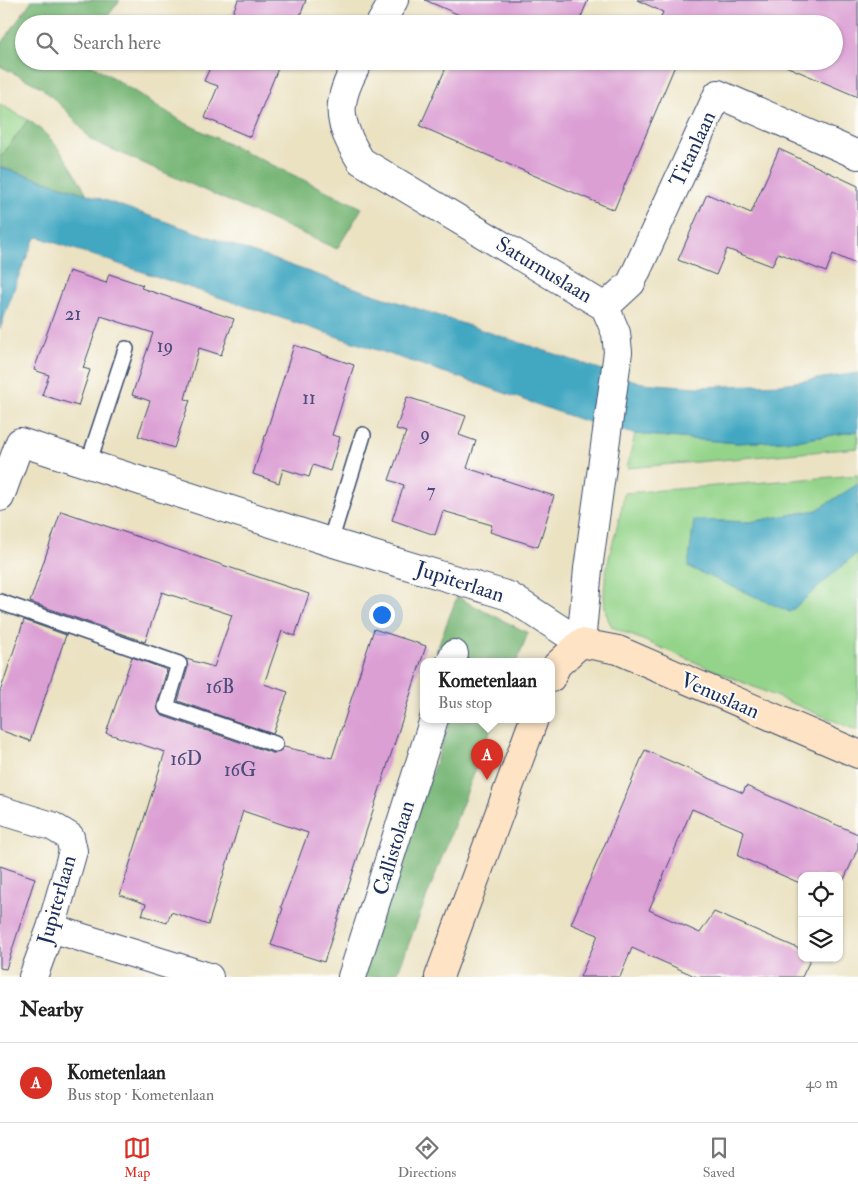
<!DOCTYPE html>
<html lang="en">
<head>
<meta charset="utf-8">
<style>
	:root { --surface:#fff; --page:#f6f6f6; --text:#222; --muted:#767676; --line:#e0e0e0; --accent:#d93025 }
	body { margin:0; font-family:"IM FELL Double Pica",serif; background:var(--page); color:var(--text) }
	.controls { position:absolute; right:15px; bottom:15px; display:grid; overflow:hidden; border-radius:10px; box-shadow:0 1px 4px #0004 }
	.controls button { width:45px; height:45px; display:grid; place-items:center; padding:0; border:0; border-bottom:1px solid var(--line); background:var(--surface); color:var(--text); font:25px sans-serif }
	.you { position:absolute; left:381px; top:614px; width:18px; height:18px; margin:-12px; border:4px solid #fff; border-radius:50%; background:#1a73e8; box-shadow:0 0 0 8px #1a73e833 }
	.badge { display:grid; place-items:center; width:32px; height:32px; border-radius:50%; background:var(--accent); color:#fff; font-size:16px; font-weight:700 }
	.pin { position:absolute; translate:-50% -41px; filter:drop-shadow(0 1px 2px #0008) }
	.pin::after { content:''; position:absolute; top:26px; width:18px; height:15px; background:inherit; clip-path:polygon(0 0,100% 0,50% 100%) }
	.popup { position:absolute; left:420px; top:658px; width:135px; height:65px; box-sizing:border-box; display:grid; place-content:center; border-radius:10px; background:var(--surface); filter:drop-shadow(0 1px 4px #0005); font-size:16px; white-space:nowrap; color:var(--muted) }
	.popup b { font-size:19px; color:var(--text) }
	.popup::after { content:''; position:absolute; left:50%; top:100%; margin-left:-10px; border:10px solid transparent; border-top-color:var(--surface) }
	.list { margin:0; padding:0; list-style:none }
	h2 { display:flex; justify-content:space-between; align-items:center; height:65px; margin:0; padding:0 20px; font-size:21px }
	h2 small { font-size:16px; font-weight:400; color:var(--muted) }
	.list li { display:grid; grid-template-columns:32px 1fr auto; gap:15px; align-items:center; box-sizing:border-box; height:80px; padding:0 20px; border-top:1px solid var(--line) }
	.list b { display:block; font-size:19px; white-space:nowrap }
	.list p { margin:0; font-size:16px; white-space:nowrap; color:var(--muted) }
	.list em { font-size:16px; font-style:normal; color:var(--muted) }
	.icon { flex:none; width:28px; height:28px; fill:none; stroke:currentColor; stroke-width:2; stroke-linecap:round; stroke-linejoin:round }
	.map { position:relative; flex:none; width:858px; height:977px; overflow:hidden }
	.search { position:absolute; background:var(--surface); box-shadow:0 1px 4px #0004; left:15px; right:15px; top:15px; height:55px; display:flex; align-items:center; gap:12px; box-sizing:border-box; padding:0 18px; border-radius:28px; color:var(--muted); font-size:19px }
	.sheet { height:145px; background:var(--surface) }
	nav { display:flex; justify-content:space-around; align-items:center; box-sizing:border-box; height:70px; border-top:1px solid var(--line); background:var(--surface); font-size:14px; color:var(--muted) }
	nav a { display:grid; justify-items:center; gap:2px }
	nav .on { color:var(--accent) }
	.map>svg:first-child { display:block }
</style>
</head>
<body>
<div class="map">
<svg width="858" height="977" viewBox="0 0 858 977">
	<rect width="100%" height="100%" fill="#fdfcf7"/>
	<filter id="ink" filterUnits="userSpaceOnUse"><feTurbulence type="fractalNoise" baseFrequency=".02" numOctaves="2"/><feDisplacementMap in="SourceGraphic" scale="10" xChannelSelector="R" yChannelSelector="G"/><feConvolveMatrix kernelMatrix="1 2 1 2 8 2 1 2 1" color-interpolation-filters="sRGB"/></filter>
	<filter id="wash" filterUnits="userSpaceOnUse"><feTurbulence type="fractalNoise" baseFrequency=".0096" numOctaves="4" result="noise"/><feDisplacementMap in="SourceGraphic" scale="20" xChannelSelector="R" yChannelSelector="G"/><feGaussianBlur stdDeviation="1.12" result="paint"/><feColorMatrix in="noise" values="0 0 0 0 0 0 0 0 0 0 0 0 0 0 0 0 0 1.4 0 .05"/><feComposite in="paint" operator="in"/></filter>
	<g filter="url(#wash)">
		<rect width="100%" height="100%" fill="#ebe2c2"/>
		<path fill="#94d48a" stroke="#588274" d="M0,104L28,120L0,158Z
			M858,431V448L627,468L635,434L737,443L801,440Z
			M858,475V484L817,510L750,522L695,520L789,612L858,552V731L612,627C590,591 620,533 624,493Z"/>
		<path fill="#77b676" stroke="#49726a" d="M32,0H120L102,24H24V61H86L183,122L362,208L337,249L91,140L67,111L41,87L0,66V46Z
			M28,120C56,138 71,166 87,194L0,167V158Z
			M457,597L528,633L517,661H466L436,651Z
			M451,719H495L396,977H360Z"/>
		<path fill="#42a8c2" stroke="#2e6c90" d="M0,167L87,194L355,288L642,383L698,387L781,384L858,373V431L801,440L737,443L635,434L581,420L476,383L38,237L34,240L18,278L0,329Z
			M858,484V552L790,612L688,567L694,520L750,522L817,510Z"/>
		<g id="blocks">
			<path fill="#db9fd4" d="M238,0H306L297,24H228Z
				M425,0H588L581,17L597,24H480Z
				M637,0H858V97L774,61H834V24H658L663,12Z
				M213,61H281L250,137L205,118L218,86L204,81Z
				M449,61H677L614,210L420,126Z
				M779,149L858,186V265L833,254L826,272L778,253L772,266L727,249L716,275L678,260L707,194L751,213Z
				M69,271L106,283L109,274L143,285L141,288L234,319L221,355L199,348L185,399L190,400L174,448L138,436L150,401L132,395L153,333L101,316L83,368L90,370L78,406L42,395L49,375L34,370Z
				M294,345L354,365L332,435L340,437L330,471L313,465L309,477L283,469L279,483L253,474Z
				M407,397L466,416L459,435L476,441L467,468L554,496L538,547L490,532L492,525L443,511L435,535L392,520L404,485L389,480L406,432L396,429Z
				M61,511L309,594L295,636L282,631L264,684L288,692L273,734L178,701L188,667L186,659L214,667L232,615L162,592L145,642L30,602Z
				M24,620L66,635L30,741L0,730V692Z
				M374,629L426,646L324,962L271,945L283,908L281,907L308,833L243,811L208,925L171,912L167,923L142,915L146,904L120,895L165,752L106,733L132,657L167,670L157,705L159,713L163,716L272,753H277L284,747L332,758Z
				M645,750L743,793L746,786L858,834V848L839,891V876H802V884L738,856L744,831L692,809L649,910L700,933L714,912L763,933L802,950V958H811L802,977H697L632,948L620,977H580L598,935L571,924Z
				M0,866L35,878L6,969L0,968Z"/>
		</g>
	</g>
	<g filter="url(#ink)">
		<use href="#blocks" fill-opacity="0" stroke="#3a4a6d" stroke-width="1"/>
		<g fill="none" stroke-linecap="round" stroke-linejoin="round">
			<g stroke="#3a4a6d" stroke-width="18">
				<path id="lane" d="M88,464L126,349
					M330,542L363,435
					M0,602L179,664L166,707L275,744"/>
			</g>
			<g stroke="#3a4a6d" stroke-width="30">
				<path id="street" d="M380,24L394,0
					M605,307L631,283L718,94L858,155
					M0,497L20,442L330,542L509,596L581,643L588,569L618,352L616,333L605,307L361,161C336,121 335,102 359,61
					M451,661L454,654
					M0,810L52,826L70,837L73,851L51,928L33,977
					M51,928L209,977
					M352,977L434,719"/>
			</g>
			<g stroke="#3a4a6d" stroke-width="30">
				<path id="secondary" d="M551,678L557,665L581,643L618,650L858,754
					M439,977L534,719"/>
			</g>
			<use href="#lane" stroke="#fff" stroke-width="15"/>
			<use href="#street" stroke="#fff" stroke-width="28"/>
			<use href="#secondary" stroke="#fee4c5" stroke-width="28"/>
		</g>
	</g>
	<g text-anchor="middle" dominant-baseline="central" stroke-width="4" stroke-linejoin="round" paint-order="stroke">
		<g font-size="19" fill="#4b4b7c">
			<text x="73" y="314">21</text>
			<text x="165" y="346">19</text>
			<text x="309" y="398">11</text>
			<text x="425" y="434">9</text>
			<text x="431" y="491">7</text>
			<text x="220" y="687">16B</text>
			<text x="186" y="759">16D</text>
			<text x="240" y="770">16G</text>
		</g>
		<g font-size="21" fill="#1b2f5e" stroke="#fdfcf7">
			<text transform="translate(693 149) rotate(-65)">Titanlaan</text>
			<text transform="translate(544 270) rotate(31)">Saturnuslaan</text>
			<text transform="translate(460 582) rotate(18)">Jupiterlaan</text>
			<text transform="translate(720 696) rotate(24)">Venuslaan</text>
			<text transform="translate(394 848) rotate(-73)">Callistolaan</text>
			<text transform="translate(57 900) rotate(-74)">Jupiterlaan</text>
		</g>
	</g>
</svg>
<div class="controls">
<button><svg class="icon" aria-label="locate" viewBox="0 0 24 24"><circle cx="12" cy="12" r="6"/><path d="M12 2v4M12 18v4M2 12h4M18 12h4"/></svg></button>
<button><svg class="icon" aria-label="layers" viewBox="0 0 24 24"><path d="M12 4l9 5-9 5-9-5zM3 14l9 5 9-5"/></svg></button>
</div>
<div class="you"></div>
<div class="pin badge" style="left:487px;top:780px">A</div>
<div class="popup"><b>Kometenlaan</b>Bus stop</div>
<div class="search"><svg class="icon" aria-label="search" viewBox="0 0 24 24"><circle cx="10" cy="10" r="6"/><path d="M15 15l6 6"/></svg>Search here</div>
</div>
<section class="sheet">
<h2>Nearby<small></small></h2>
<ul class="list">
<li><span class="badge">A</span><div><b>Kometenlaan</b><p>Bus stop · Kometenlaan</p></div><em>40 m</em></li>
</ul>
</section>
<nav>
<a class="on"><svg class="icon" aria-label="map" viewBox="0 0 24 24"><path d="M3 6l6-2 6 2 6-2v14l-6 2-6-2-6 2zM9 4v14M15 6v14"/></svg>Map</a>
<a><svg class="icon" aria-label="directions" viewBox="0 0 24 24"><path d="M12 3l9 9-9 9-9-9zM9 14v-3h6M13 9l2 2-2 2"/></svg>Directions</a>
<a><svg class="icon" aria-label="saved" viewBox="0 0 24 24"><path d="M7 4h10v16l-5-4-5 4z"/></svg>Saved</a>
</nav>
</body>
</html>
